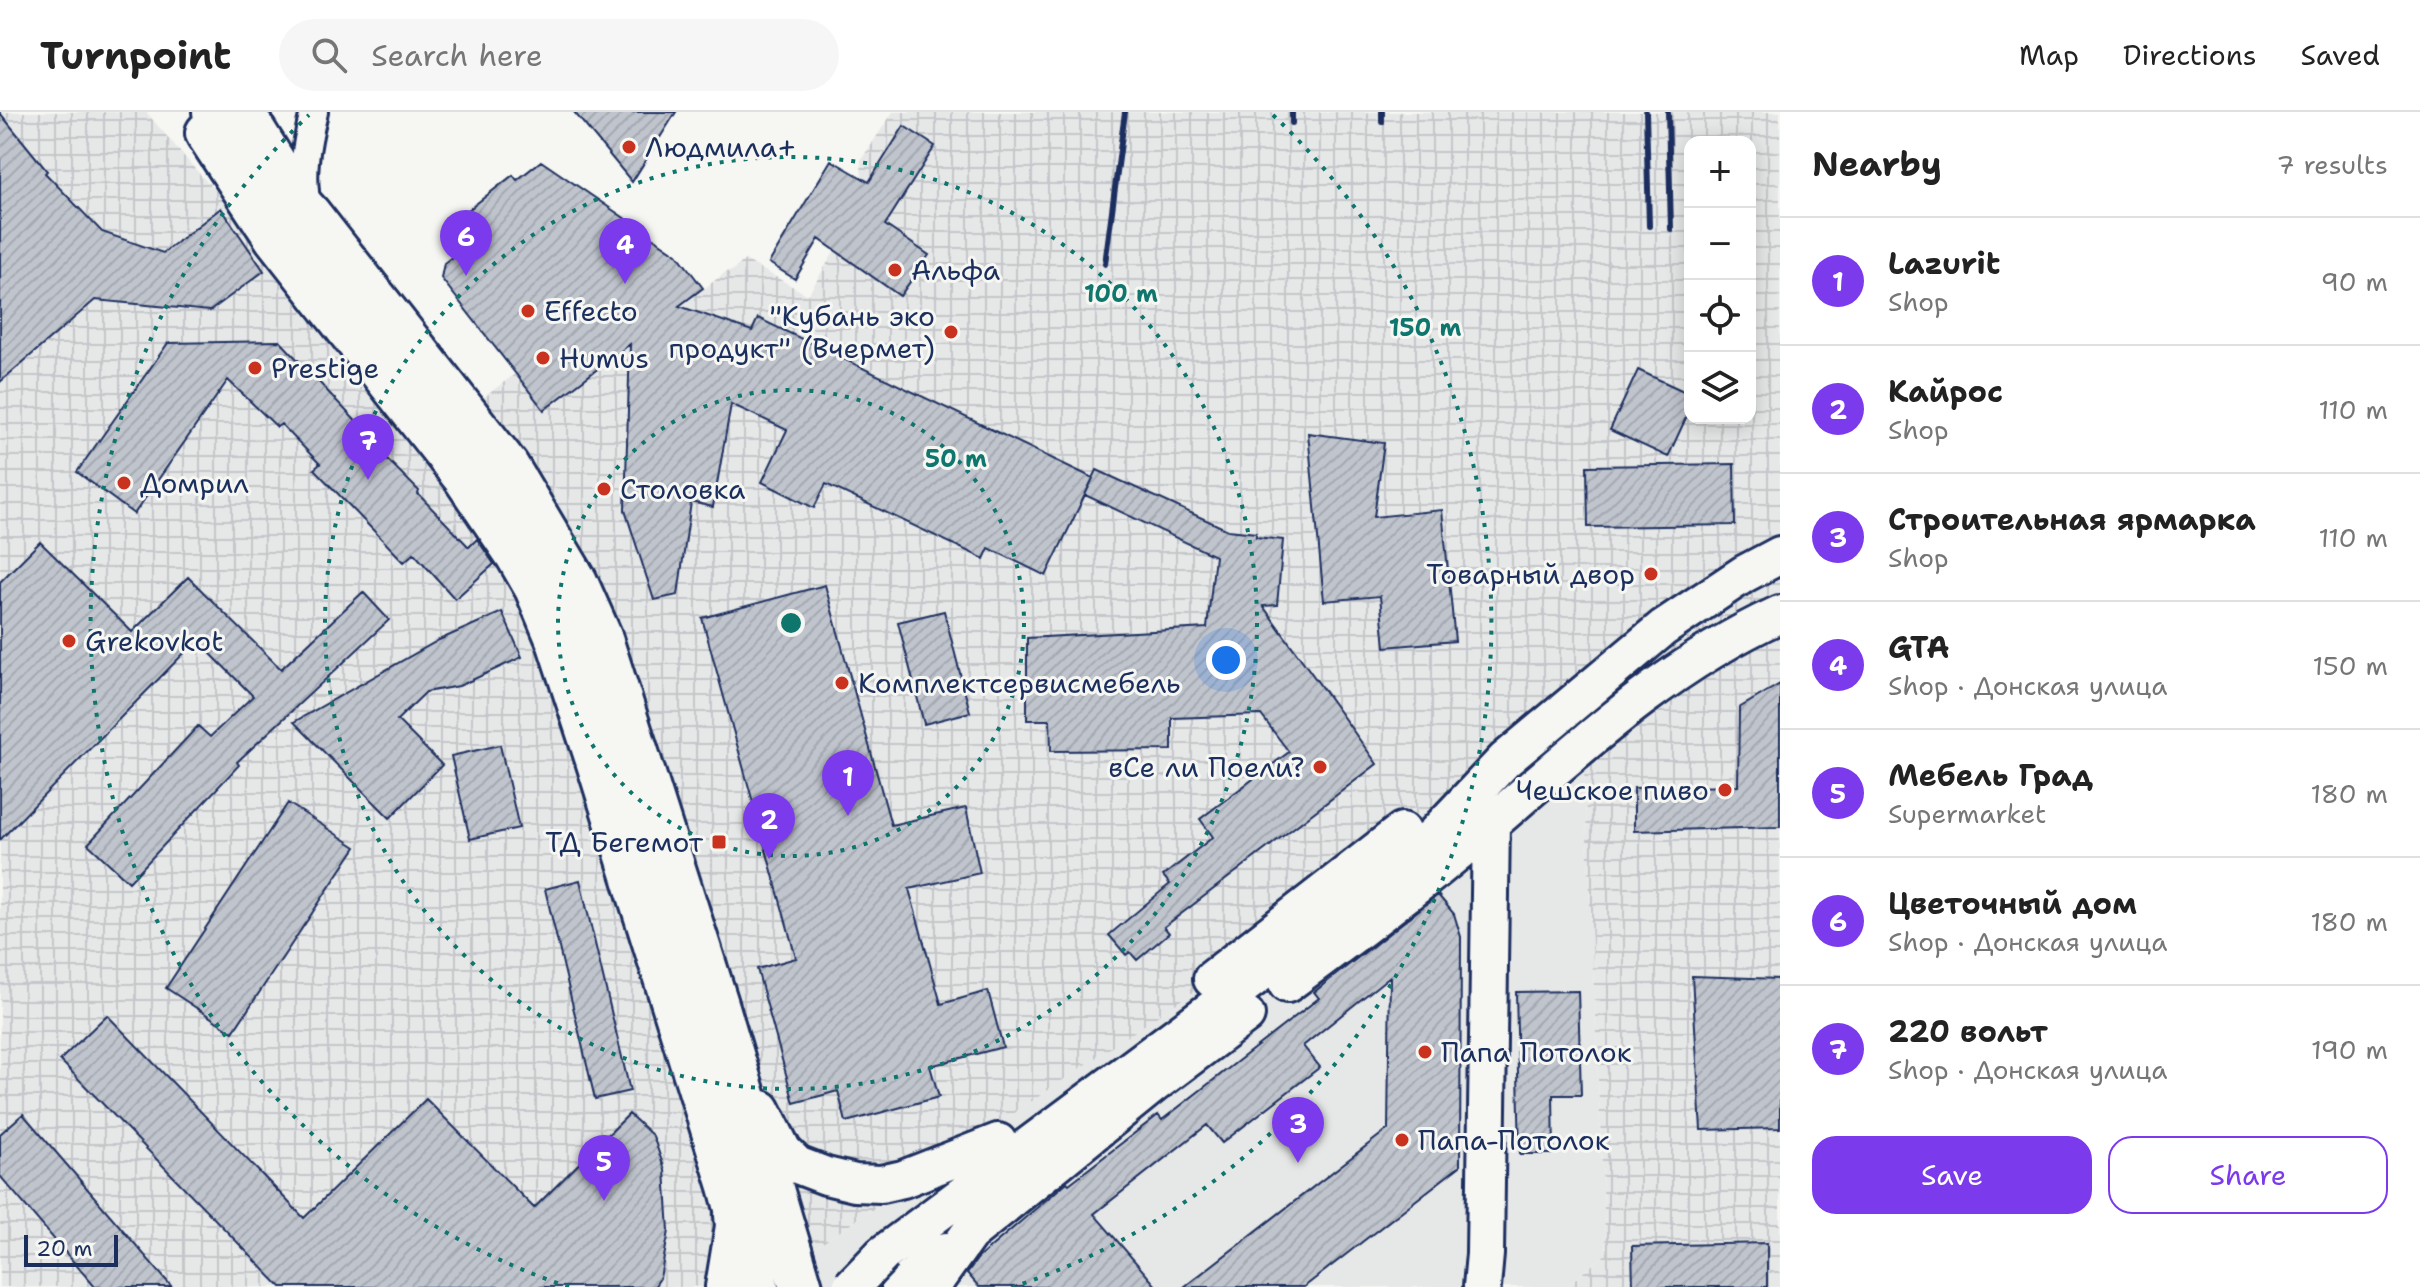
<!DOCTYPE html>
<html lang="en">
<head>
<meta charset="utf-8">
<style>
	:root { --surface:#fff; --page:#f6f6f6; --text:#222; --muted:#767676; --line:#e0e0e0; --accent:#7c3aed }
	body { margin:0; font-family:"Shantell Sans",sans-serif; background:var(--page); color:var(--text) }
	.controls { position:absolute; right:24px; top:24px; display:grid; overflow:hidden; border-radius:16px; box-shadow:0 4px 20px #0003 }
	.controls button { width:72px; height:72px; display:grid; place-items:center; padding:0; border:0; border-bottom:2px solid var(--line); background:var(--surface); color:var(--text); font:40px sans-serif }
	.scale { position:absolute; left:24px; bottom:20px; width:94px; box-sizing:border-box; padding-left:8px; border:4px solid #1b2f5e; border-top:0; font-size:22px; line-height:28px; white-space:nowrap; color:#1b2f5e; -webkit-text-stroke:6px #f6f6f2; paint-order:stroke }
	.you { position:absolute; left:1226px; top:548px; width:28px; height:28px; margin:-20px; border:6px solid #fff; border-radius:50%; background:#1a73e8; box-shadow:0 0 0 12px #1a73e833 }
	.badge { display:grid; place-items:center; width:52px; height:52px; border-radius:50%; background:var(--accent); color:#fff; font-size:26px; font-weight:700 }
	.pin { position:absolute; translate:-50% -66px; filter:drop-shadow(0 2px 4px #0008) }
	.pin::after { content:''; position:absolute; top:42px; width:28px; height:24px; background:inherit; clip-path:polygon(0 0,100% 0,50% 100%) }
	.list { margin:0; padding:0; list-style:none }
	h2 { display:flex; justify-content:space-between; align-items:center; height:104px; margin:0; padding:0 32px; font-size:34px }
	h2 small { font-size:26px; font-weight:400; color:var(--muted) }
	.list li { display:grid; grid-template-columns:52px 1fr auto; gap:24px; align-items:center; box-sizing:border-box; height:128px; padding:0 32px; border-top:2px solid var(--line) }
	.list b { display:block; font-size:30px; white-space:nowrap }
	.list p { margin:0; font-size:26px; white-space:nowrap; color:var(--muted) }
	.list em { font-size:26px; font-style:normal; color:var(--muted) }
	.actions { display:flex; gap:16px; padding:24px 32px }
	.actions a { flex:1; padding:18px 0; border:2px solid var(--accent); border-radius:24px; text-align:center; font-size:28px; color:var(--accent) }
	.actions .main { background:var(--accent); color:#fff }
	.icon { flex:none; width:44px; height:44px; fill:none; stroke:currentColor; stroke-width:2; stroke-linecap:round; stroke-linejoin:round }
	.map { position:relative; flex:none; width:1780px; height:1175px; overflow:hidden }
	header { display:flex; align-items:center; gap:48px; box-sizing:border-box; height:112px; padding:0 40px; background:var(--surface); border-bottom:2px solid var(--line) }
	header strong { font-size:38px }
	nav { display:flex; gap:44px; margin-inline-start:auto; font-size:28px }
	.search { width:560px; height:72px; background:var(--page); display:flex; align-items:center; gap:20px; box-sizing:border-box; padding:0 28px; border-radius:44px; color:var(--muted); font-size:30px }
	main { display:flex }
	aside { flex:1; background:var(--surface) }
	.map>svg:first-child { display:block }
</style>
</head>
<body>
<header>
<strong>Turnpoint</strong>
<div class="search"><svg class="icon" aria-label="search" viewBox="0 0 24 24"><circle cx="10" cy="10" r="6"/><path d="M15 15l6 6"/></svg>Search here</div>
<nav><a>Map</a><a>Directions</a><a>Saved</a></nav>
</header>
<main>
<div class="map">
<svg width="1780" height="1175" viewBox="0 0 1780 1175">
	<defs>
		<pattern id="industrial-grid" width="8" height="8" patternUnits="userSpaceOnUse" patternTransform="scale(2)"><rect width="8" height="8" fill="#e6e7e7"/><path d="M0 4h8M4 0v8" fill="none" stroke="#c5c6c9"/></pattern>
		<pattern id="building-hatch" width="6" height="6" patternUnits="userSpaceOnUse" patternTransform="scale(2)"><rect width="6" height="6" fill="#c0c4cd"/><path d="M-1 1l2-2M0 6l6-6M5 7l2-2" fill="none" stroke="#a4a9b2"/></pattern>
	</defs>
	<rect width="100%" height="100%" fill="#f6f6f2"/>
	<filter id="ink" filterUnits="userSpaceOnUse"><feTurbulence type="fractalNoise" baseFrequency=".0125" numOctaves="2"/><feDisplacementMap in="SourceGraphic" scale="16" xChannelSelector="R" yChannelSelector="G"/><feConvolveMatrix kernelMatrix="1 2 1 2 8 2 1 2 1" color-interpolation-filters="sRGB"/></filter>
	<g filter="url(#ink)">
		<path fill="#e6e7e7" d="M1582,615L1606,1142L1565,1175H787L783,1158Z"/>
		<path fill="url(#industrial-grid)" fill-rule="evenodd" d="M0,0H146L195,57L442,317L515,262L544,298L726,160L732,159L745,148L808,183L863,92L861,48L893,0H1780V1175H1565L1606,1142L1582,616L783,1158L787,1175H0ZM1690,30H1750V306H1690Z"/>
		<path fill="url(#building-hatch)" stroke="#1b2f5e" stroke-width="2" d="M574,0H676L632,70Z
			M0,1L47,59L45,61L102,120L163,141L221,96L264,159L210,199L95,188L0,270Z
			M904,14L935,34L885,113L929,143L900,184L819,127L795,167L769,151L831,48L869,70Z
			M541,49L677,142L703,176L679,194L752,219L758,206L1093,366L1046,464L989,436L984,447L826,372L814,396L762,370L787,318L731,292L713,395L691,390L678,483L654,488L625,398L630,232L544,298L441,166L444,151L461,138L444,117L513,63L517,68Z
			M280,229L386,341L385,345L419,379L418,382L469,435L477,427L494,452L455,487L414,441L404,450L314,357L320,352L281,312L277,315L228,268L134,402L77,360L168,231Z
			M1638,258L1690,282V297L1668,345L1610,318Z
			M1308,321L1384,331L1374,405L1442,398L1455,529L1385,535L1380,484L1324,489Z
			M1734,352L1735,413L1588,415L1587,354Z
			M1097,358L1228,418L1256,421V425L1283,428L1277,493L1263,494L1377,652L1164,815L1169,821L1137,848L1130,840L1126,843L1109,823L1170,772L1163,764L1213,725L1200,707L1289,640L1261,603L1172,606V638L1051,639L1050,608H1027V526L1207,516L1215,444L1085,383Z
			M40,430L132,520L188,465L281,557L363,480L389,508L237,650L239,653L129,770L88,732L198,614L210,625L253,584L197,528L0,728V470Z
			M825,473L891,713L966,696L980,761L909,777L941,892L988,879L1003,935L930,954L939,985L846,1010L838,979L794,991L757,857L796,846L702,506Z
			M944,499L970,600L924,612L898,510Z
			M502,500L522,545L459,574L426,580L397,608L442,653L390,706L294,610L439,528Z
			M1780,572V715L1634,719V676L1738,674L1739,596Z
			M500,633L519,716L470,727L451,644Z
			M288,691L356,735L233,920L166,876Z
			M580,768L630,979L595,987L545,777Z
			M1438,783L1454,802L1461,825L1460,1054L1304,1175H1184L1388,1017L1390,864L1303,934L1320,955L1222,1031L1207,1013L1094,1102L1157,1175H979L967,1161L978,1146L1067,1070L1069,1072L1158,1003L1162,1008L1319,886L1314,880Z
			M1692,864L1780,867V1016L1701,1018Z
			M1578,879L1581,983H1553L1554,1042H1520L1516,880Z
			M107,903L304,1106L426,987L534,1096L629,1002L653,1024L665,1058L669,1119L660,1166L654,1175H281L60,948Z
			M23,1002L172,1175H95L0,1064V1022Z
			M1767,1131V1175H1633L1632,1134Z"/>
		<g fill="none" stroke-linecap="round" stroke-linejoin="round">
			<g stroke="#1b2f5e" stroke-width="32">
				<path id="minor" d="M308,98C300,64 306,33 314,0"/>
			</g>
			<g stroke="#1b2f5e" stroke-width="42">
				<path id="secondary" d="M246,0L279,53
					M1212,867L1402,719
					M1287,872C1347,828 1407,783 1464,735C1564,650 1659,557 1780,502
					M762,997L783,1039L797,1053L826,1064L855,1071L881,1072L903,1067L998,1030
					M883,1142L1333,807L1434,723L1505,648L1663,516L1744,462L1780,443
					M724,1175L734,1114L733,1103
					M900,1175L946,1139
					M931,1175L969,1122L1154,972L1246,903
					M1482,1175L1485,1142L1491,710"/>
			</g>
			<g stroke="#1b2f5e" stroke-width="48">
				<path id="primary" d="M214,0L309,102L507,354L576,470L600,524L717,892L801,1175
					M207,21L276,126L465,366L517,443L536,476L558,529L597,648L730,1074L757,1175"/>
			</g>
			<use href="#minor" stroke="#f6f6f2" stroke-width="26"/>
			<use href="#secondary" stroke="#f6f6f2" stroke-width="36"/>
			<use href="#primary" stroke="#f6f6f2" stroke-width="42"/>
			<path stroke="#1b2f5e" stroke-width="6" d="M1292,0V11
				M1382,0V10
				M1646,0L1649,114
				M1668,0L1671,117
				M1105,152L1125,0"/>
			<g stroke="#1b2f5e" stroke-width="42" stroke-linecap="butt">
				<path id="secondary-bridge" d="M851,1175L883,1142"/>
			</g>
			<use href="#secondary-bridge" stroke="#f6f6f2" stroke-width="36"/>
		</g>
	</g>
	<g fill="none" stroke="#0f766e" stroke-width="4" stroke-dasharray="4 8">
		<circle cx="791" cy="511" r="233"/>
		<circle cx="791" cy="511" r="466"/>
		<path d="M569 1175A700 700 0 0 1 309 3M1273 3A700 700 0 0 1 1013 1175"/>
	</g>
	<g fill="#c8321e" stroke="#f6f6f2" stroke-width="3">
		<circle cx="629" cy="35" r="8"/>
		<circle cx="895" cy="158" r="8"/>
		<circle cx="528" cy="199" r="8"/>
		<circle cx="951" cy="220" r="8"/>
		<circle cx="543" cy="246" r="8"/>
		<circle cx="255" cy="256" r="8"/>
		<circle cx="124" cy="371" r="8"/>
		<circle cx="604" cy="377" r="8"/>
		<circle cx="1651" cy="462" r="8"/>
		<circle cx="69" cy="529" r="8"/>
		<circle cx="842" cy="571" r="8"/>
		<circle cx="1320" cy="655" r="8"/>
		<circle cx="1725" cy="678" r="8"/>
		<rect x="711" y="722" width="16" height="16" rx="4"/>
		<circle cx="1425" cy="940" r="8"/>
		<circle cx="1402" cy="1028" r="8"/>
	</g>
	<g text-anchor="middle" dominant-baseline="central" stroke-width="6" stroke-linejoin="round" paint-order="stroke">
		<g font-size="28" fill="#1b2f5e" stroke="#f6f6f2" text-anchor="start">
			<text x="645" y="35">Людмила+</text>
			<text x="911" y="158">Альфа</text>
			<text x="544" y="199">Effecto</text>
			<text x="935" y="204" text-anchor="end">"Кубань эко<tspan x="935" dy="32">продукт" (Вчермет)</tspan></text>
			<text x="559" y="246">Humus</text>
			<text x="271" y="256">Prestige</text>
			<text x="140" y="371">Домрил</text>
			<text x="620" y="377">Столовка</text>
			<text x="1635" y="462" text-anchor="end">Товарный двор</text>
			<text x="85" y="529">Grekovkot</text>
			<text x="858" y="571">Комплектсервисмебель</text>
			<text x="1304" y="655" text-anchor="end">вСе ли Поели?</text>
			<text x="1709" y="678" text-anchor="end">Чешское пиво</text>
			<text x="703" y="730" text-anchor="end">ТД Бегемот</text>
			<text x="1441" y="940">Папа Потолок</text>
			<text x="1418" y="1028">Папа-Потолок</text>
		</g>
	</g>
	<circle cx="791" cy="511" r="12" fill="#0f766e" stroke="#f6f6f2" stroke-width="4"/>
	<g font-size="24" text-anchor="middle" font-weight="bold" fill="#0f766e" stroke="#f6f6f2" stroke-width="6" stroke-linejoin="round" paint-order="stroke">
		<text x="1121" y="190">100 m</text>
		<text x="1425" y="224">150 m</text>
		<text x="956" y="355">50 m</text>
	</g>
</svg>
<div class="controls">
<button>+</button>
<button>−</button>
<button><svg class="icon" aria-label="locate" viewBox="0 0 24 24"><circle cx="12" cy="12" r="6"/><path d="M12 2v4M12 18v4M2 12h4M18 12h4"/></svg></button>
<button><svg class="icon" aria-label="layers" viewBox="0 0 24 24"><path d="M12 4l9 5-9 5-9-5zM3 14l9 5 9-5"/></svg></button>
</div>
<div class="scale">20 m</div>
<div class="you"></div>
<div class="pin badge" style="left:848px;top:704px">1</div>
<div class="pin badge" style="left:769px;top:747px">2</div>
<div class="pin badge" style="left:1298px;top:1051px">3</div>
<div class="pin badge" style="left:625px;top:172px">4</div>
<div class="pin badge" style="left:604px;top:1089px">5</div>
<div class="pin badge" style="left:466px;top:164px">6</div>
<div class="pin badge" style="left:368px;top:368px">7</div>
</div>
<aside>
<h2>Nearby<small>7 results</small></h2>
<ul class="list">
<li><span class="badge">1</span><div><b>Lazurit</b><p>Shop</p></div><em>90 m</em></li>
<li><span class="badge">2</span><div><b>Кайрос</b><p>Shop</p></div><em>110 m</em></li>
<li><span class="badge">3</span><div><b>Строительная ярмарка</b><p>Shop</p></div><em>110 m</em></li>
<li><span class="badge">4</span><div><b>GTA</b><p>Shop · Донская улица</p></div><em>150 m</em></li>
<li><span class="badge">5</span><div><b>Мебель Град</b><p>Supermarket</p></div><em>180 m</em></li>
<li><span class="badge">6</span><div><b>Цветочный дом</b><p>Shop · Донская улица</p></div><em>180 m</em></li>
<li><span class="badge">7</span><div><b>220 вольт</b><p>Shop · Донская улица</p></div><em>190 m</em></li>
</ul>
<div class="actions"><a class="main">Save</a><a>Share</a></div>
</aside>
</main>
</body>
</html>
